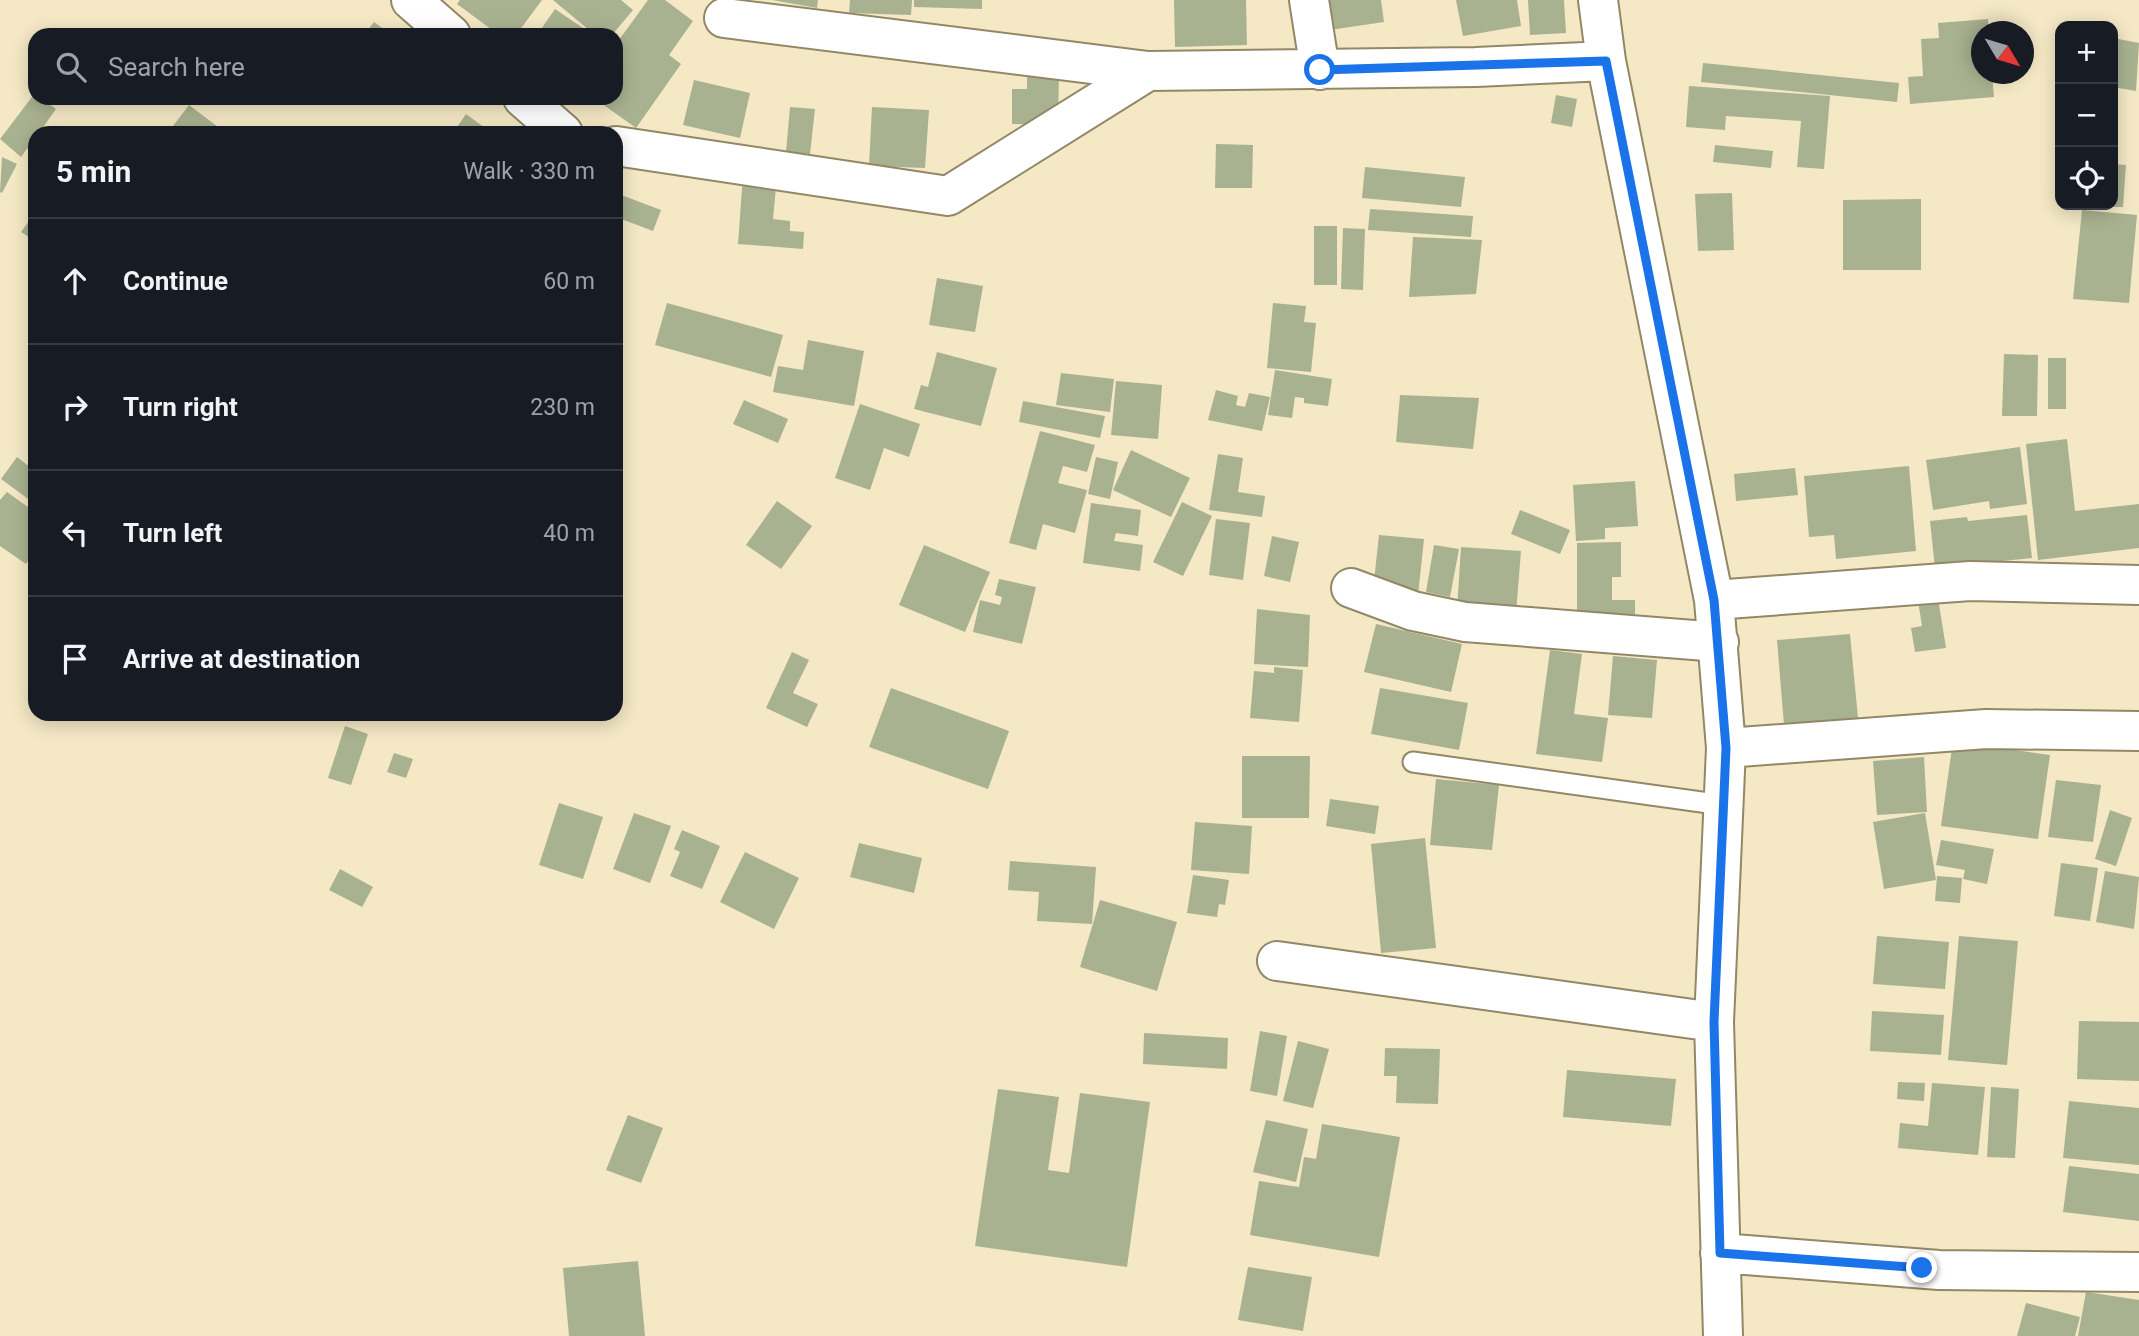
<!DOCTYPE html>
<html lang="en">
<head>
<meta charset="utf-8">
<style>
	:root { --surface:#171b24; --page:#20242c; --text:#f1f3f6; --muted:#9ea1a6; --line:#363941 }
	body { margin:0; font-family:Roboto,sans-serif; background:var(--page); color:var(--text) }
	.controls { position:absolute; right:21px; top:21px; display:grid; overflow:hidden; border-radius:14px; box-shadow:0 4px 18px #0003 }
	.controls button { width:63px; height:63px; display:grid; place-items:center; padding:0; border:0; border-bottom:2px solid var(--line); background:var(--surface); color:var(--text); font:35px sans-serif }
	.compass { position:absolute; left:1971px; top:21px; width:63px; height:63px; border-radius:50%; background:var(--surface); box-shadow:0 4px 18px #0003; rotate:128deg }
	.stop { position:absolute; width:21px; height:21px; margin:-16px; border:5px solid #1a73e8; border-radius:50%; background:#fff }
	.stop.end { background:#1a73e8; border-color:#fff; box-shadow:0 2px 7px #0008 }
	.list { margin:0; padding:0; list-style:none }
	h2 { display:flex; justify-content:space-between; align-items:center; height:91px; margin:0; padding:0 28px; font-size:30px }
	h2 small { font-size:23px; font-weight:400; color:var(--muted) }
	.list li { display:grid; grid-template-columns:46px 1fr auto; gap:21px; align-items:center; box-sizing:border-box; height:126px; padding:0 28px; border-top:2px solid var(--line) }
	.list b { display:block; font-size:26px; white-space:nowrap }
	.list em { font-size:23px; font-style:normal; color:var(--muted) }
	.icon { flex:none; width:38px; height:38px; fill:none; stroke:currentColor; stroke-width:2; stroke-linecap:round; stroke-linejoin:round }
	.map { position:relative; flex:none; width:2139px; height:1336px; overflow:hidden }
	.search { position:absolute; background:var(--surface); box-shadow:0 4px 18px #0003; left:28px; top:28px; width:595px; height:77px; display:flex; align-items:center; gap:18px; box-sizing:border-box; padding:0 24px; border-radius:21px; color:var(--muted); font-size:26px }
	.panel { position:absolute; background:var(--surface); box-shadow:0 4px 18px #0003; left:28px; top:126px; width:595px; height:595px; border-radius:21px }
	.map>svg:first-child { display:block }
</style>
</head>
<body>
<div class="map">
<svg width="2139" height="1336" viewBox="0 0 2139 1336">
	<rect width="100%" height="100%" fill="#f4e8c5"/>
	<path fill="#a9b290" d="M460,0H542L516,35H499L457,4Z
		M553,0H621L633,10L612,35H595Z
		M648,0H665L693,21L669,55L681,64L636,128L594,98H616V44Z
		M772,0H818L817,8Z
		M850,0H912L911,15L849,13Z
		M914,0H982V9L914,7Z
		M1174,0H1246L1247,45L1175,47Z
		M1311,0H1381L1384,22L1316,32Z
		M1456,0H1517L1521,26L1463,36Z
		M1528,0H1564L1566,33L1530,35Z
		M555,9L583,28L578,35H537Z
		M1988,19L1989,32H1982V74H1992L1994,97L1910,104L1908,77L1923,76L1921,39L1939,38L1938,23Z
		M374,22L392,35H364Z
		M2113,38L2139,43L2136,91L2113,87Z
		M1703,63L1899,83L1897,102L1701,82Z
		M1027,70L1059,71L1058,125L1012,124V89H1027Z
		M694,80L750,93L740,138L683,125Z
		M1689,86L1830,96L1824,169L1797,167L1801,121L1726,116L1725,130L1686,127Z
		M35,93V98H41L56,109L39,133H35V138L21,157L0,139Z
		M1556,95L1577,99L1572,127L1551,123Z
		M189,105L226,133H182L173,126Z
		M790,107L815,109L810,154L786,152Z
		M872,107L929,110L925,168L869,166Z
		M466,114L492,133H453Z
		M1216,144L1253,145L1252,188H1215Z
		M1715,145L1773,151L1771,168L1713,162Z
		M2,157L17,164L2,193L0,192Z
		M2113,164L2126,165L2123,207H2113Z
		M1365,167L1465,177L1461,207L1362,198Z
		M743,175L777,177L773,219L790,221V231L804,232L803,249L738,244Z
		M616,193L661,210L653,231L616,217Z
		M1732,193L1734,250L1698,251L1695,194Z
		M1921,199V270H1843V200Z
		M1370,209L1473,216L1471,237L1368,230Z
		M2082,210L2137,215L2129,303L2073,299Z
		M35,213V241L21,232Z
		M1314,226H1337V285H1314Z
		M1343,228L1365,229L1363,290L1341,289Z
		M1413,237L1482,240L1476,294L1409,297Z
		M937,278L983,286L975,332L929,325Z
		M667,303L783,335L771,377L655,345Z
		M1273,303L1306,306L1304,322L1316,323L1311,372L1267,368Z
		M808,340L864,351L854,406L773,392L778,366L803,370Z
		M937,352L997,368L981,426L914,409L921,385L928,387Z
		M2004,354L2038,355L2037,416H2002Z
		M2048,358H2066V409H2048Z
		M1275,370L1332,379L1328,406L1304,403V398L1295,397L1292,418L1268,415Z
		M1061,373L1114,379L1110,412L1056,405Z
		M1116,381L1162,385L1158,439L1111,435Z
		M1216,390L1238,396L1236,405L1245,407L1249,393L1270,397L1262,431L1208,420Z
		M1400,395L1479,398L1473,449L1396,442Z
		M744,400L788,419L778,443L733,424Z
		M1023,401L1105,416L1100,438L1019,422Z
		M860,404L920,424L909,457L884,448L870,490L835,478Z
		M1040,431L1095,445L1087,472L1063,466L1058,483L1087,490L1075,533L1043,524L1036,550L1009,543Z
		M2067,439L2075,511L2139,504V548L2038,560L2026,444Z
		M2020,447L2027,504L1990,509L1989,501L1933,510L1926,460Z
		M1131,450L1190,478L1171,517L1113,490Z
		M1218,454L1243,458L1238,492L1265,496L1262,517L1209,510Z
		M17,457L35,471V504L1,479Z
		M1096,457L1118,462L1110,499L1088,494Z
		M1909,466L1916,551L1836,559L1834,535L1809,537L1804,476Z
		M1795,468L1798,495L1736,501L1734,474Z
		M1635,481L1638,526L1605,528V539L1576,541L1573,485Z
		M7,492L35,512V551L26,564L0,546V500Z
		M777,501L812,526L781,569L746,545Z
		M1182,502L1212,516L1183,576L1153,562Z
		M1091,503L1141,510L1138,536L1116,533L1114,541L1143,545L1140,571L1083,563Z
		M1520,510L1570,530L1560,554L1511,534Z
		M2027,515L2032,558L1935,568L1930,521L1967,517L1968,521Z
		M1216,519L1250,523L1243,580L1209,575Z
		M1379,535L1424,539L1418,595L1373,590Z
		M1272,536L1299,542L1290,582L1264,576Z
		M1621,542V577H1612V600H1635V620H1577V543Z
		M924,545L990,572L965,632L899,605Z
		M1434,545L1459,549L1450,597L1426,592Z
		M1461,547L1521,551L1516,613L1457,609Z
		M999,579L1036,587L1022,644L973,632L980,600L1000,605L1002,597L995,595Z
		M1938,598L1946,648L1915,652L1911,628L1922,626L1918,601Z
		M1257,609L1310,615L1308,667L1254,664Z
		M1376,624L1462,644L1451,692L1364,672Z
		M1850,634L1858,718L1784,725L1777,640Z
		M1550,650L1582,654L1574,714L1608,718L1602,762L1536,754Z
		M792,652L809,660L793,693L818,704L807,727L766,708Z
		M1613,656L1657,660L1652,718L1608,715Z
		M1274,667L1303,670L1299,722L1250,718L1254,671L1274,673Z
		M891,688L1009,731L988,789L869,747Z
		M1380,688L1468,703L1459,750L1371,734Z
		M345,726L368,734L351,785L328,778Z
		M1953,741L2050,755L2038,839L1941,826Z
		M394,753L413,759L406,778L387,772Z
		M1242,756H1310L1309,818H1242Z
		M1924,757L1927,812L1877,815L1873,761Z
		M1436,779L1499,785L1492,850L1430,845Z
		M2056,780L2101,785L2093,842L2048,837Z
		M1330,799L1379,806L1375,834L1326,826Z
		M559,803L603,817L583,879L539,865Z
		M2110,810L2132,818L2116,866L2095,859Z
		M634,813L671,826L650,883L613,869Z
		M1925,813L1936,880L1884,889L1873,822Z
		M1195,822L1252,826L1249,874L1191,870Z
		M682,830L720,846L702,889L670,876L680,852L674,849Z
		M1425,838L1436,948L1381,953L1371,844Z
		M1941,840L1994,849L1987,884L1963,879L1965,870L1936,865Z
		M859,843L922,858L914,893L850,877Z
		M745,852L799,878L774,929L720,902Z
		M1010,861L1096,867L1092,924L1037,921L1039,892L1008,890Z
		M2061,863L2098,868L2090,921L2054,916Z
		M340,869L373,887L362,907L329,890Z
		M2105,871L2139,877L2134,929L2096,922Z
		M1193,875L1229,880L1225,905L1219,904L1217,917L1187,913Z
		M1937,876L1962,878L1960,903L1935,901Z
		M1100,900L1177,922L1157,991L1080,967Z
		M1877,936L1949,942L1945,989L1873,984Z
		M1959,936L2018,941L2007,1065L1948,1060Z
		M1872,1011L1944,1015L1941,1055L1870,1051Z
		M2079,1021L2139,1022V1081L2077,1079Z
		M1260,1031L1287,1036L1277,1096L1250,1091Z
		M1144,1033L1228,1038L1227,1069L1143,1064Z
		M1298,1041L1329,1049L1313,1108L1283,1101Z
		M1385,1048L1440,1049L1438,1104L1396,1103L1397,1076H1384Z
		M1567,1070L1676,1079L1671,1126L1563,1117Z
		M1898,1082L1925,1083L1924,1101L1897,1099Z
		M1932,1083L1985,1087L1978,1155L1898,1148L1900,1123L1928,1126Z
		M1991,1087L2019,1089L2015,1158L1987,1157Z
		M998,1089L1059,1097L1048,1170L1069,1173L1080,1093L1150,1102L1127,1267L975,1246Z
		M2069,1101L2139,1108V1165L2063,1158Z
		M628,1115L663,1128L641,1183L606,1170Z
		M1266,1120L1308,1129L1296,1182L1253,1172Z
		M1322,1124L1400,1137L1379,1257L1250,1235L1259,1181L1299,1187L1304,1157L1316,1159Z
		M2069,1166L2139,1174V1221L2063,1212Z
		M638,1261L645,1336H569L563,1268Z
		M1248,1267L1312,1277L1303,1331L1238,1320Z
		M2086,1292L2139,1300V1336H2078Z
		M2026,1303L2080,1317L2075,1336H2017Z"/>
	<g fill="none" stroke-linecap="round" stroke-linejoin="round">
		<g stroke="#928767" stroke-width="23">
			<path id="service" d="M1413,762L1723,805"/>
		</g>
		<g stroke="#928767" stroke-width="42">
			<path id="minor" d="M411,0L451,35
				M1309,0L1320,70
				M1598,0L1606,61L1714,600L1726,748L1714,1022L1723,1336
				M724,18L1148,71L1476,67L1606,61
				M523,98L563,133
				M616,146L948,196L1148,71
				M1351,588L1413,611L1465,622L1719,642
				M1714,600L1970,581L2139,585
				M1726,748L1986,729L2139,731
				M1277,961L1714,1022
				M1720,1253L1939,1270L2139,1272"/>
		</g>
		<use href="#service" stroke="#fff" stroke-width="19"/>
		<use href="#minor" stroke="#fff" stroke-width="38"/>
	</g>
	<g fill="none" stroke-linecap="round" stroke-linejoin="round">
		<path stroke="#1a73e8" stroke-width="9" d="M1320,70L1606,61L1714,600L1726,748L1714,1022L1720,1253L1922,1268"/>
	</g>
</svg>
<div class="controls">
<button>+</button>
<button>−</button>
<button><svg class="icon" aria-label="locate" viewBox="0 0 24 24"><circle cx="12" cy="12" r="6"/><path d="M12 2v4M12 18v4M2 12h4M18 12h4"/></svg></button>
</div>
<svg class="compass" viewBox="-18 -18 36 36"><path d="M0-13l5 13h-10z" fill="#e53935"/><path d="M0 13l5-13h-10z" fill="#9ea1a6"/></svg>
<div class="stop" style="left:1320px;top:70px"></div>
<div class="stop end" style="left:1922px;top:1268px"></div>
<div class="search"><svg class="icon" aria-label="search" viewBox="0 0 24 24"><circle cx="10" cy="10" r="6"/><path d="M15 15l6 6"/></svg>Search here</div>
<section class="panel">
<h2>5 min<small>Walk · 330 m</small></h2>
<ul class="list">
<li><svg class="icon" aria-label="ahead" viewBox="0 0 24 24"><path d="M12 20V5M6 11l6-6 6 6"/></svg><div><b>Continue</b></div><em>60 m</em></li>
<li><svg class="icon" aria-label="right" viewBox="0 0 24 24"><path d="M7 20v-9h11M14 6l5 5-5 5"/></svg><div><b>Turn right</b></div><em>230 m</em></li>
<li><svg class="icon" aria-label="left" viewBox="0 0 24 24"><path d="M17 20v-9H6M10 6l-5 5 5 5"/></svg><div><b>Turn left</b></div><em>40 m</em></li>
<li><svg class="icon" aria-label="arrive" viewBox="0 0 24 24"><path d="M6 21V4h12l-3 4 3 4H6"/></svg><div><b>Arrive at destination</b></div></li>
</ul>
</section>
</div>
</body>
</html>
